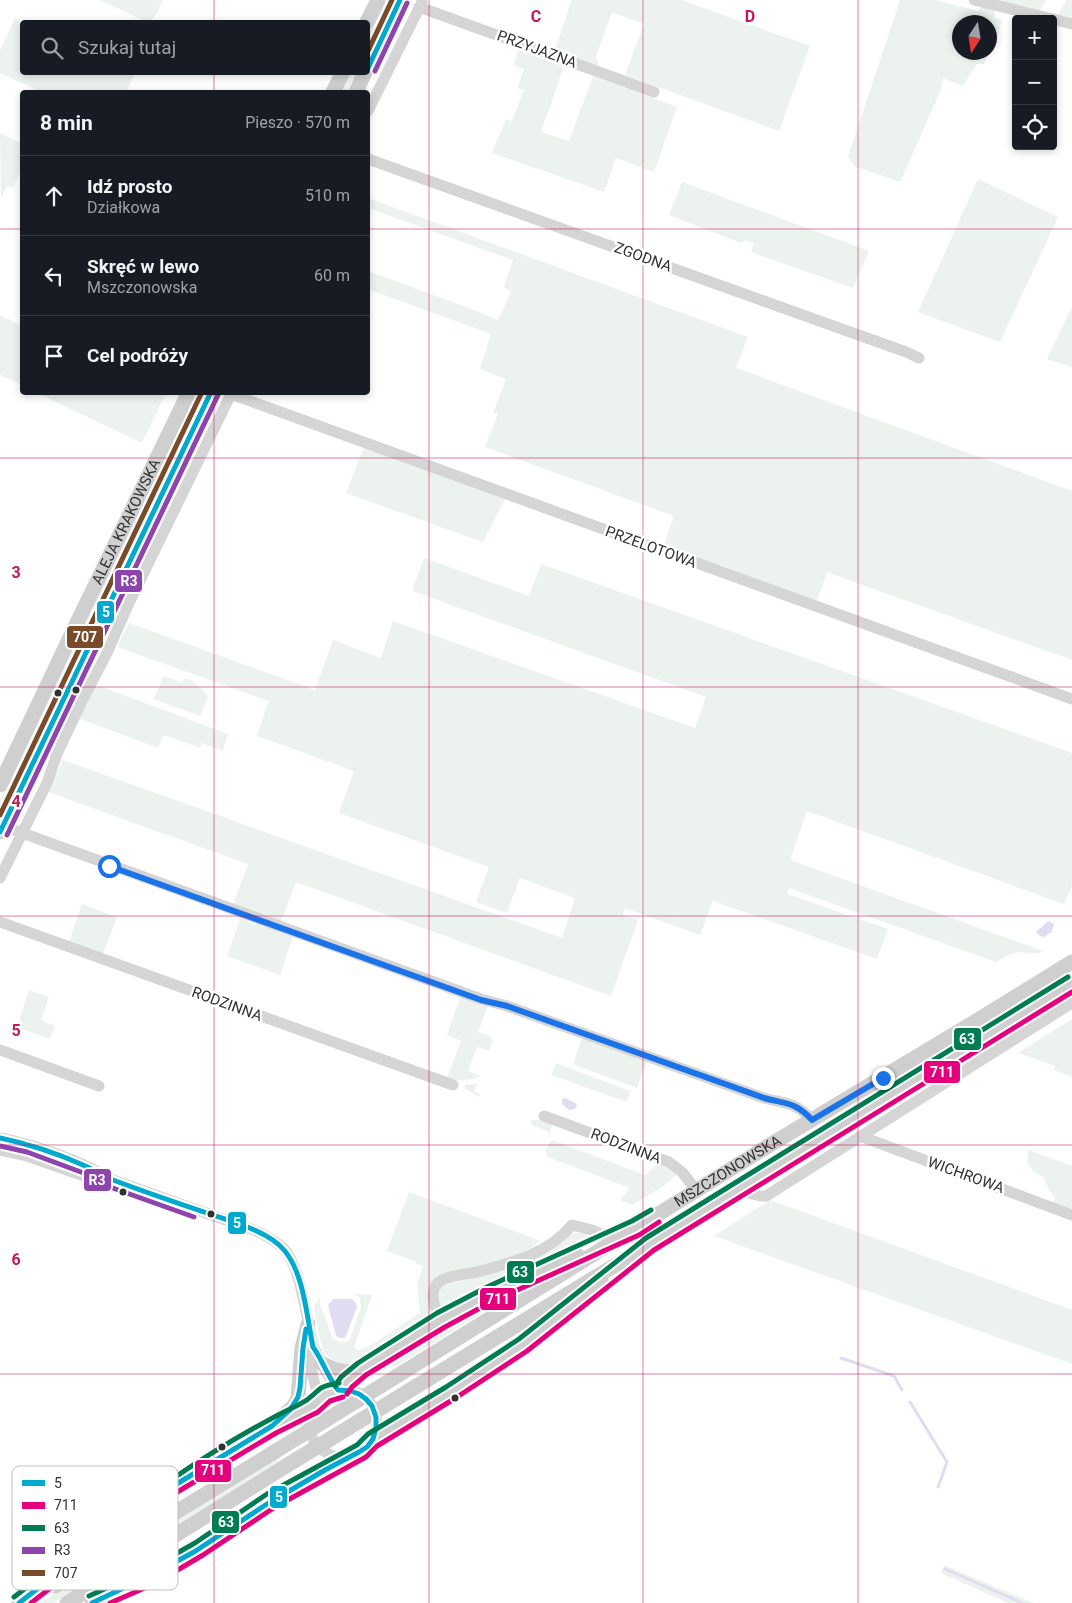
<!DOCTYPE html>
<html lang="pl">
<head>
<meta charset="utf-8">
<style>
	:root { --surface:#171b24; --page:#20242c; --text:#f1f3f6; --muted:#9ea1a6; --line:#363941 }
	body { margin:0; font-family:Roboto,sans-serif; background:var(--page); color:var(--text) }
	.controls { position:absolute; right:15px; top:15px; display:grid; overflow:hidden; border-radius:5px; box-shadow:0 2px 8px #0003 }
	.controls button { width:45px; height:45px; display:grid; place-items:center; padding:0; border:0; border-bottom:1px solid var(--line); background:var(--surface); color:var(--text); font:25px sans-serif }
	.compass { position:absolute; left:952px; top:15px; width:45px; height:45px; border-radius:50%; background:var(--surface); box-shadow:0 2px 8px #0003; rotate:192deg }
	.stop { position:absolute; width:15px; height:15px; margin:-11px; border:4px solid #1a73e8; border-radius:50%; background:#fff }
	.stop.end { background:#1a73e8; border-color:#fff; box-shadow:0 1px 5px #0008 }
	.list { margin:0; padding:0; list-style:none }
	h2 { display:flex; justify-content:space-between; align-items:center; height:65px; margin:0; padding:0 20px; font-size:21px }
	h2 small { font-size:16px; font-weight:400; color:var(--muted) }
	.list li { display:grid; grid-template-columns:32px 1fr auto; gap:15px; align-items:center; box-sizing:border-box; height:80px; padding:0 20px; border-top:1px solid var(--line) }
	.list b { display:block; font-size:19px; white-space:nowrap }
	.list p { margin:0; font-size:16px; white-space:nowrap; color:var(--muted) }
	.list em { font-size:16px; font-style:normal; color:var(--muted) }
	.icon { flex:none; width:28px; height:28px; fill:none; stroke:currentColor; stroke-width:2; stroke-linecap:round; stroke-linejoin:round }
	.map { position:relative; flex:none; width:1072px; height:1603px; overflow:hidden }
	.search { position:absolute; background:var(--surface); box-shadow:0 2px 8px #0003; left:20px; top:20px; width:350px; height:55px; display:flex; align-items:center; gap:12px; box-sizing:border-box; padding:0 18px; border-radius:5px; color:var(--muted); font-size:19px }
	.panel { position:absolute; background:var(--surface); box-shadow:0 2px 8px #0003; left:20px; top:90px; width:350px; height:305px; border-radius:5px }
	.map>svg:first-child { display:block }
</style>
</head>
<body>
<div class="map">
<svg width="1072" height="1603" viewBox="0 0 1072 1603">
	<rect width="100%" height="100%" fill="#fff"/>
	<path fill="#ecf3ee" d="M100,0H163L157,13L150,22H147Z
		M385,0H391L368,49V35Z
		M572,0H681L810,46L779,131L625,75L644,24L612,12L596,57L600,69L554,52Z
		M900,0H935L978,11L983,6L994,9L995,18L1003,20L990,51V22H960V52L989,53L984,64H977L963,86L943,78L940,92L900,182L854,166L848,156Z
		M990,0H1046L1039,12Z
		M1066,0H1072V19L1057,16Z
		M15,18L23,22L22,72L126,73L134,76L126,92H41L0,73V50Z
		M518,50L564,66L541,132L569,141L593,76L677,107L654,172L616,158L604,192L492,153L506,119L512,121L524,90L517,88L524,69L514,65Z
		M349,73H356L347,92H340Z
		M0,133L22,144V168L13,188L7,186L1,198Z
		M978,179L1058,217L1000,342L918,312Z
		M682,182L869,251L853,288L751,252L754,243L746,240L741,243L669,215Z
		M368,198L748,337L736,368L1072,491V660L832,574L828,571L816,603L730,571C726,566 722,564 716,566L663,547L674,516L485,447L498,414L493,413L506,379L480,369L491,334L368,289V271L471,309L497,320L499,315H501L511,291L505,288V286L504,285L513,260L368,208Z
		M1072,307V367L1047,359Z
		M0,315L22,326V385L0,375Z
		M37,393H166L142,443Z
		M195,393H203L99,609L92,606Z
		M364,447L505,499L483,542L346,493Z
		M424,558L529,596L541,564L1072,753V885L1064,904L807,811L790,860L1043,951C1036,956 1027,952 1019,952C1011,953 1002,958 996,962L789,888L787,894L888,929L877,959L713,901L700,935L625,908L623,915L638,920L611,996L296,882L280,924L232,908L248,864L48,792L63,760L562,938L575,898L520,878L507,913L476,902L489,867L339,813L354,771L257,736L269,701L117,647L129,623L315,690L333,640L381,658L393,621L695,728L706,697L412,591Z
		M89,612L96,616L0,814V800Z
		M163,677H167L182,683L185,678L193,681L208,696L200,716L154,699Z
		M94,687H102L228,734L223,751L202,743L200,748L164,735L158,748L78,718Z
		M82,904L117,917L103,954L68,944Z
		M241,916L245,917L247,922L255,925L257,922L293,936L280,975L227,956Z
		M29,990L49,997L41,1020L55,1026L50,1039L17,1027Z
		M461,995L488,1005L478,1032L491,1036L492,1042L489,1051L477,1047L468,1071L480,1076L479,1078L455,1081L447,1078L461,1041L447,1035Z
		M1072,1019V1077L1054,1070L1055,1066L1018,1053Z
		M582,1038L647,1061L637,1088L573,1064Z
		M556,1063L630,1091L627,1102L551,1075Z
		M477,1084L474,1091L480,1094L479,1097L464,1088L465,1085Z
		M531,1120H541L553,1124L549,1134L546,1130L533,1126Z
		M552,1140L645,1175L659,1163L666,1165L677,1175L664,1186L632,1205L620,1200L630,1188L548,1157L545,1152L549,1143Z
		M1029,1150L1072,1166V1211L1054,1204L1055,1198L1050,1191L1044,1178L1033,1171L1030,1167L1027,1162Z
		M409,1192L541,1241L526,1251V1252L431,1283C422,1295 433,1305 431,1318L372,1358C360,1358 351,1367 338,1363C321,1357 320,1338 317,1323C316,1319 314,1313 314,1308C315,1304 317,1301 320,1298V1304L333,1339L344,1343L350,1339L361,1308V1304L359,1297L352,1294L372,1295L354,1347L358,1351L373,1344L420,1313L417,1285L423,1266L417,1264V1262L387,1251Z
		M770,1200L1072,1310V1364L714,1236Z
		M585,1232L592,1239L590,1241L555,1258L498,1282L450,1308C437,1309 435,1295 442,1286L488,1274L527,1260L558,1246L570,1234Z
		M524,1287L395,1367L392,1365L412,1351L409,1347L489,1298Z
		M277,1459L280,1463L53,1603H40Z
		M944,1565L1034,1603H1008L941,1573Z"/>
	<path fill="#e1dcf2" d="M1048,921L1054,924L1052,932L1044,937L1040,936L1036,932Z
		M565,1098L577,1104L575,1109L569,1110L562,1104V1099Z
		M333,1299H352L356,1303L357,1307L345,1338H340L336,1336L328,1305Z"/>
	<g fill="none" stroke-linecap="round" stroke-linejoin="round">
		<path stroke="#e1dcf2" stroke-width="3" d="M841,1358L894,1376L902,1390
			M910,1402L947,1462L938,1487
			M945,1569L1022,1603"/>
		<path stroke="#d5d5d5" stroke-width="11" d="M974,0L1052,19
			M419,7L654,92
			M1053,19L1072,24
			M368,111L422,2
			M368,159L906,352L919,358
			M231,394L1072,699
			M3,826L481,999L507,1006L764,1098C786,1104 796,1102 812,1120
			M0,878L47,783L57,754L82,701L107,653L129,603L232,392
			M0,922L453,1085
			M0,1050L99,1086
			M544,1116L669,1162L682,1172L697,1191
			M860,1136L1072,1215
			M0,1138C33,1144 82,1161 110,1179L251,1229C263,1234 275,1240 284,1249C301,1267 307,1322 313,1347C318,1353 319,1359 322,1365C327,1374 332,1382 338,1390
			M0,1150L27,1156L87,1177L108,1179
			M737,1190L760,1196H766L1072,1003
			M441,1320C436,1310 428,1294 437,1284C443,1276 467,1274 477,1272C511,1263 548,1254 572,1225L592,1230L612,1239
			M313,1347C307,1364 315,1383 319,1399
			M309 1423a34 34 0 1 1 68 0a34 34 0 1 1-68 0Z"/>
		<g stroke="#cfcfcf" stroke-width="15">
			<path d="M367,22L378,0"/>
			<path d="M368,68L400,0"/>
			<path d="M333,92L343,72"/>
			<path d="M356,92L365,72"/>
			<path id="s1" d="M0,785L74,629L189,392"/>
			<path d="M0,832L211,392"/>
			<path d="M321,1363C334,1371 346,1374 361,1369"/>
			<path id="s2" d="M397,1376L760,1151L973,1023L1072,962"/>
			<path d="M341,1390L346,1382L362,1369L441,1320L490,1294L577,1255"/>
			<path d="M407,1392L650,1244L1072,983"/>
			<path d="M282,1417L294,1406L298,1398L302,1348L308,1324"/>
			<path d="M372,1440L450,1393L523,1345L602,1283"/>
			<path d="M55,1586L276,1451"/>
			<path d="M19,1603L116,1528L175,1485L272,1426L314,1406"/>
			<path d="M67,1603L286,1466"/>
			<path d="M92,1603L150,1577L207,1544L271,1501L349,1457"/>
		</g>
		<path stroke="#cfcfcf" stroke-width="15" d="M276,1451L397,1376
			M286,1466L407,1392"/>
		<g stroke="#fff" stroke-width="9">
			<path id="bus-1" d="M368,68L400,0
				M0,832L211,392
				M0,1138C29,1144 56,1153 83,1165C93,1169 103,1176 113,1180C145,1192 177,1203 210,1214C232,1222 268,1231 284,1250C304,1273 307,1318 313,1347C323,1361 327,1376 338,1390L351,1391L359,1394L366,1399L372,1406L376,1417V1428L373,1439L367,1447L359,1452L325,1470L267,1504L194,1552L151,1575L92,1603
				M19,1603L116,1528L175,1485L272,1426L290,1410L298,1397L300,1388L303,1348L306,1329"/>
		</g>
		<g stroke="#fff" stroke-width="9">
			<path id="bus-2" d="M347,1394L352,1387L366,1375L445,1327L493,1301L639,1235L659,1222
				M31,1603L121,1534L179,1491L276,1433L318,1412L330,1401L343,1397
				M110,1603L154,1584L203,1555L275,1507L366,1457L377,1446L454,1399L527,1351L654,1250L1072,992"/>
		</g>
		<g stroke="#fff" stroke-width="9">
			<path id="bus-3" d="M335,1386L341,1377L358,1363L437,1313L487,1287L632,1221L651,1210
				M89,1596L147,1570L195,1543L267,1494L357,1445L368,1434L446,1387L519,1339L646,1238L1068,977
				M14,1597C105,1527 196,1454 300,1404C311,1399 313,1394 321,1388C326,1385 333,1384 339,1383"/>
		</g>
		<g stroke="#fff" stroke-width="9">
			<path id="bus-4" d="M375,71L407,3
				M7,835L218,395
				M0,1146L27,1152L89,1175L107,1186L194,1217"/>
		</g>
		<g stroke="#fff" stroke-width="9">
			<path id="bus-5" d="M368,51L392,0
				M0,815L202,392"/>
		</g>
		<use href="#bus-1" stroke="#00a9ce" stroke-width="5"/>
		<use href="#bus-2" stroke="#e5007d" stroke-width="5"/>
		<use href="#bus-3" stroke="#007c52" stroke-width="5"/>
		<use href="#bus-4" stroke="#8e44ad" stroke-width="5"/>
		<use href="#bus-5" stroke="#7a4b2a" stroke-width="5"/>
	</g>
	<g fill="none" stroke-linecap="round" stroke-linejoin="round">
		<path stroke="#1a73e8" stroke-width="6" d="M109,866L481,1000L507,1006L764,1098C786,1104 796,1102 812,1120L883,1078"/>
	</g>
	<path fill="none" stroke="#c2185b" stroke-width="1" stroke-opacity="0.55" d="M214,0V22M429,0V1603M643,0V1603M858,0V1603M214,72V92M0,229H22M368,229H1072M214,392V1603M0,458H1072M0,687H1072M0,916H1072M0,1145H1072M0,1374H1072"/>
	<g fill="#313131" stroke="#fff" stroke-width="2">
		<circle cx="76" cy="690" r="4.5"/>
		<circle cx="58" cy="693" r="4.5"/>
		<circle cx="123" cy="1192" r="4.5"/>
		<circle cx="211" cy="1214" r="4.5"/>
		<circle cx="455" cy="1398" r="4.5"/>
		<circle cx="222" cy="1447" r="4.5"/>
	</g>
	<g text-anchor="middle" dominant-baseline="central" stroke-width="5" stroke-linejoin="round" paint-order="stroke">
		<g font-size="15" fill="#313131" stroke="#fff">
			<text transform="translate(537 49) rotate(20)">PRZYJAZNA</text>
			<text transform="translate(643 257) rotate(20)">ZGODNA</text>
			<text stroke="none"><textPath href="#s1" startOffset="292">ALEJA KRAKOWSKA</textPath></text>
			<text transform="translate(651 547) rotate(20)">PRZELOTOWA</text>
			<text transform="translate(227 1004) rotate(20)">RODZINNA</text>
			<text transform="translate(626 1146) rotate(21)">RODZINNA</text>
			<text stroke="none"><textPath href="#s2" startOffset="389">MSZCZONOWSKA</textPath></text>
			<text transform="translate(966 1175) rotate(20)">WICHROWA</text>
		</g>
	</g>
	<rect x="12" y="1466" width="166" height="124" rx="8" fill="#fff" stroke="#c1c1c1" stroke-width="1"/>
	<rect x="22" y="1480" width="23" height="6" fill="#00a9ce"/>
	<rect x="22" y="1502" width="23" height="7" fill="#e5007d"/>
	<rect x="22" y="1525" width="23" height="6" fill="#007c52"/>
	<rect x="22" y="1547" width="23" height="7" fill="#8e44ad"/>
	<rect x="22" y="1570" width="23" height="6" fill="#7a4b2a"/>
	<g font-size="14" fill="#313131">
		<text x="54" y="1488">5</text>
		<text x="54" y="1510">711</text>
		<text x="54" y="1533">63</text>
		<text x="54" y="1555">R3</text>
		<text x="54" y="1578">707</text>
	</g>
	<g font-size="16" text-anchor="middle" font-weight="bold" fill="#c2185b" stroke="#fff" stroke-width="5" stroke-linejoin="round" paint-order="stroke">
		<text x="536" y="22">C</text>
		<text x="750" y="22">D</text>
		<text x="16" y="578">3</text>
		<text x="16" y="807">4</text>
		<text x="16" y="1036">5</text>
		<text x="16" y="1265">6</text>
	</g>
	<g stroke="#fff" stroke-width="2">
		<rect x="114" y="569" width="29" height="24" rx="5" fill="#8e44ad"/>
		<rect x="96" y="600" width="19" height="24" rx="5" fill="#00a9ce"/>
		<rect x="66" y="625" width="38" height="24" rx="5" fill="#7a4b2a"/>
		<rect x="953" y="1027" width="29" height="24" rx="5" fill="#007c52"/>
		<rect x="923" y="1060" width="38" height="24" rx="5" fill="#e5007d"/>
		<rect x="83" y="1168" width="29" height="24" rx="5" fill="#8e44ad"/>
		<rect x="227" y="1211" width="20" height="24" rx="5" fill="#00a9ce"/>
		<rect x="506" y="1260" width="29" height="24" rx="5" fill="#007c52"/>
		<rect x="479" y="1287" width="38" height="24" rx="5" fill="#e5007d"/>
		<rect x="194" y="1459" width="38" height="24" rx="5" fill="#e5007d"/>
		<rect x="269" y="1485" width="19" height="24" rx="5" fill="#00a9ce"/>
		<rect x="211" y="1510" width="29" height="24" rx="5" fill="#007c52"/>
	</g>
	<g font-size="14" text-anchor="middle" font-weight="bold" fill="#fff">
		<text x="129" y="586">R3</text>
		<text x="106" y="617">5</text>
		<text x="85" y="642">707</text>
		<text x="967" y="1044">63</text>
		<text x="942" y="1077">711</text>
		<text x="97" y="1185">R3</text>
		<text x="237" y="1228">5</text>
		<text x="520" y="1277">63</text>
		<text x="498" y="1304">711</text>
		<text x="213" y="1475">711</text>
		<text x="279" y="1502">5</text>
		<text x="226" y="1527">63</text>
	</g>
</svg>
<div class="controls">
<button>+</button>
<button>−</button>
<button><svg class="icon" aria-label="locate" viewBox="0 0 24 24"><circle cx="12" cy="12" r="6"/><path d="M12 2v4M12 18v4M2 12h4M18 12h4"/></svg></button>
</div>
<svg class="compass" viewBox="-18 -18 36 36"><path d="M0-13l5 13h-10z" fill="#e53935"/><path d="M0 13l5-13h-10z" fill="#9ea1a6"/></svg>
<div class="stop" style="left:109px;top:866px"></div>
<div class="stop end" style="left:883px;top:1078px"></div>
<div class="search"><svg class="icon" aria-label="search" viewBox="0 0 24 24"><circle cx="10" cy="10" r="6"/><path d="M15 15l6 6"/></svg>Szukaj tutaj</div>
<section class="panel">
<h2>8 min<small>Pieszo · 570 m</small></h2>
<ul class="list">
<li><svg class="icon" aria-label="ahead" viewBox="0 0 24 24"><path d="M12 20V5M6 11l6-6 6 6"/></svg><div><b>Idź prosto</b><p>Działkowa</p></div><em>510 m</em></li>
<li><svg class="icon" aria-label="left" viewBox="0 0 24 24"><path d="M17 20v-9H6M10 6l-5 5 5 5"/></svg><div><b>Skręć w lewo</b><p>Mszczonowska</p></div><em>60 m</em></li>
<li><svg class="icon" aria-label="arrive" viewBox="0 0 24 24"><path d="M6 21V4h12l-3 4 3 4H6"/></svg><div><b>Cel podróży</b></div></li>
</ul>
</section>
</div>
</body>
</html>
